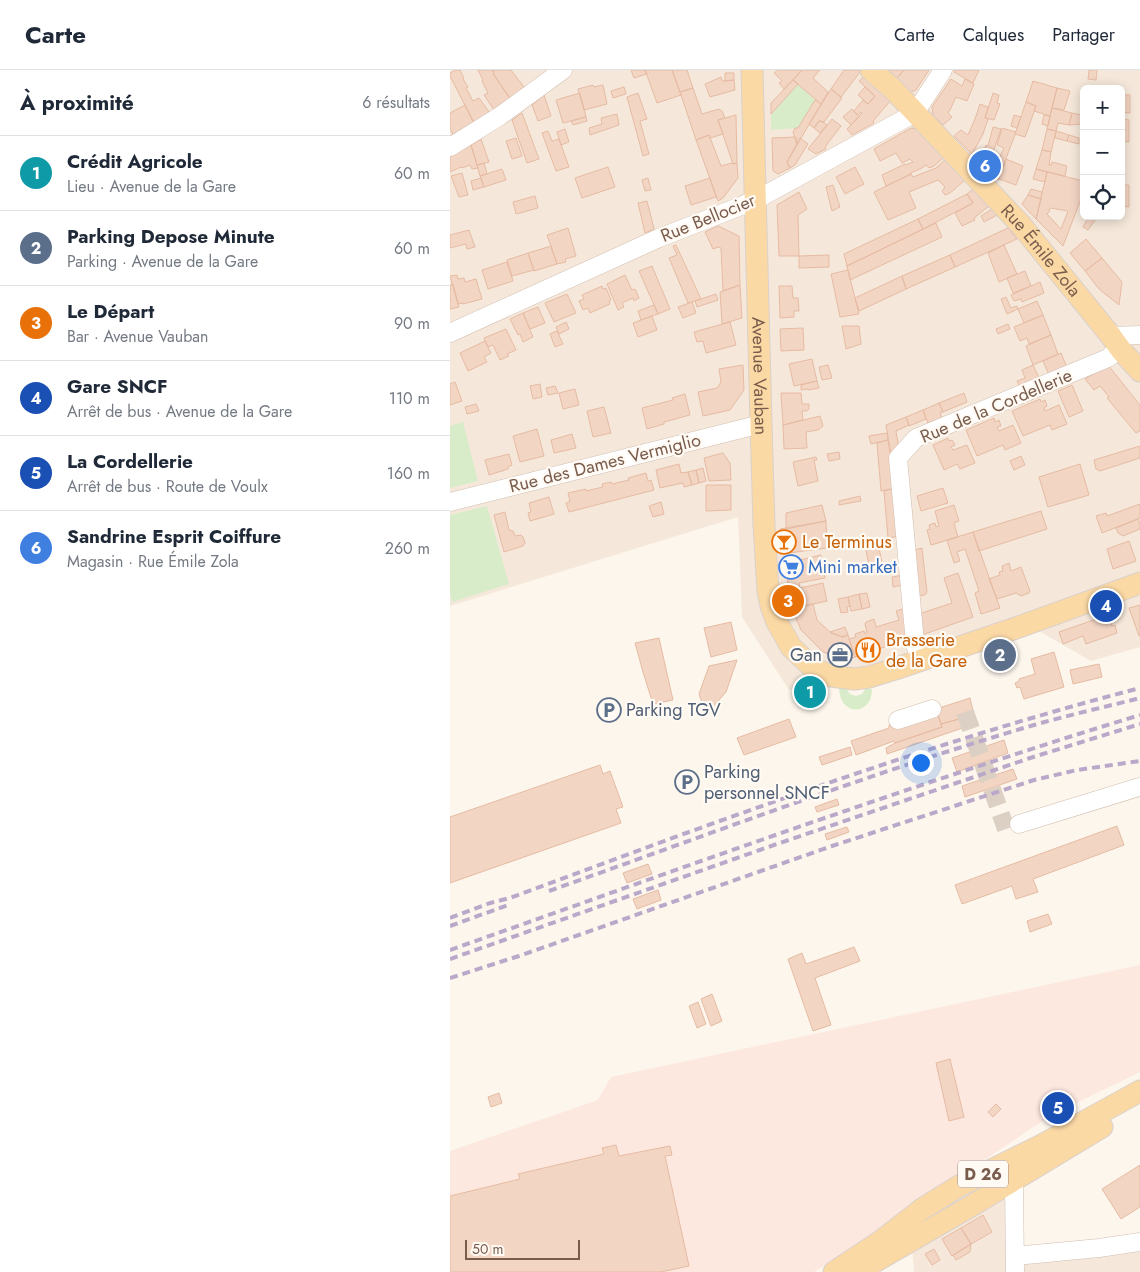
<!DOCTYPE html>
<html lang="fr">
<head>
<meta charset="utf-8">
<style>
	:root { --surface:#fff; --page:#f6f6f7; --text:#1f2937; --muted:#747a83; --line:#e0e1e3; --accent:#e76f51 }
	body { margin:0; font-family:Jost,sans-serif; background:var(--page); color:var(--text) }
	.controls { position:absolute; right:15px; top:15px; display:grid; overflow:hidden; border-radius:8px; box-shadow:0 2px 12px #0003 }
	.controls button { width:45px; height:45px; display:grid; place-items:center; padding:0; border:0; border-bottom:1px solid var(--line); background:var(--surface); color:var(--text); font:25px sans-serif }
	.scale { position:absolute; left:15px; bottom:12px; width:115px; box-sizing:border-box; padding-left:5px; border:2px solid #7a5c4d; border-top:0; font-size:14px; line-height:18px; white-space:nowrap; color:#7a5c4d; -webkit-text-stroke:4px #fffaf3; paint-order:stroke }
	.you { position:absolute; left:470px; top:692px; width:18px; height:18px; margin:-12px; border:4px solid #fff; border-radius:50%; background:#1a73e8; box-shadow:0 0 0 8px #1a73e833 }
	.badge { display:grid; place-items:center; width:32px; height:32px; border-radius:50%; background:var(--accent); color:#fff; font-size:16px; font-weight:700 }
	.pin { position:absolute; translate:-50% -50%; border:2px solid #fff; box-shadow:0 1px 5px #0006 }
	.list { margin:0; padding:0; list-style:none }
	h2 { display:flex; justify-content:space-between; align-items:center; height:65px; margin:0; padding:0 20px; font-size:21px }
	h2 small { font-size:16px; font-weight:400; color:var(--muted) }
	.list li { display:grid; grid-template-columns:32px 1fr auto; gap:15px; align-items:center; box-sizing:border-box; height:75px; padding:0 20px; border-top:1px solid var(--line) }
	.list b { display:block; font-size:19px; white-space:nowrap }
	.list p { margin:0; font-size:16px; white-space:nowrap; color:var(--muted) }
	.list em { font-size:16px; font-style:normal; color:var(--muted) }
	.icon { flex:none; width:28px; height:28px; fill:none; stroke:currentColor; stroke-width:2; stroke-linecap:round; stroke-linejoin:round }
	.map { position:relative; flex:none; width:690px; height:1202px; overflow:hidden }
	header { display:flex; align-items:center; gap:30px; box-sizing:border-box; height:70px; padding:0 25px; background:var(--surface); border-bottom:1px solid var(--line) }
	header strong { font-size:24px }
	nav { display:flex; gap:28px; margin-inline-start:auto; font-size:18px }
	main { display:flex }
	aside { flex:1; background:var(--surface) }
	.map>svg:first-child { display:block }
</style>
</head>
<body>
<header>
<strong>Carte</strong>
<nav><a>Carte</a><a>Calques</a><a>Partager</a></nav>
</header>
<main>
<aside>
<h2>À proximité<small>6 résultats</small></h2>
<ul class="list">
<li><span class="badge" style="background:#0f9aa8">1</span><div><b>Crédit Agricole</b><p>Lieu · Avenue de la Gare</p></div><em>60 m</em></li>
<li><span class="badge" style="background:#5c6f8a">2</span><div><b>Parking Depose Minute</b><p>Parking · Avenue de la Gare</p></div><em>60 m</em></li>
<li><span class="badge" style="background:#e8710a">3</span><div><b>Le Départ</b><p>Bar · Avenue Vauban</p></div><em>90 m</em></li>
<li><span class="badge" style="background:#1a4fb4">4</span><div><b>Gare SNCF</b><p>Arrêt de bus · Avenue de la Gare</p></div><em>110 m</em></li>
<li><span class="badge" style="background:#1a4fb4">5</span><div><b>La Cordellerie</b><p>Arrêt de bus · Route de Voulx</p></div><em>160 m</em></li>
<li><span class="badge" style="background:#3f7fe0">6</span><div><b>Sandrine Esprit Coiffure</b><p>Magasin · Rue Émile Zola</p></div><em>260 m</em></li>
</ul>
</aside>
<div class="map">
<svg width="690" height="1202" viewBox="0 0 690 1202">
	<rect width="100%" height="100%" fill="#fdf6ec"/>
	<path fill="#f5e8da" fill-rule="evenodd" d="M0,0H690V577L641,591L568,549L339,620L292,547L288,447L0,536ZM634,19H671V146H634Z
		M556,1120L563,1193L690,1176V1202H464L462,1179Z"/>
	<path fill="#fde8e0" d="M690,895V1002L600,1046L404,1177L364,1202H0V1081L148,1030L161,1007Z"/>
	<path fill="#d8ecc9" d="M348,14L365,30L348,58L321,60V44Z
		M13,352L28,411L0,418V356Z
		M37,436L59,514L2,532L0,523V445Z
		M389,618H396L400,624L406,626L412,624L415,619H422C422,646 390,647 389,618Z"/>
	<path fill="#f3d5c3" stroke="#e6bba3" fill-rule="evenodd" d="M6,0H10L14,8L13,9L18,17L16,18L23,31L29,28L40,43L24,53L0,6V3Z
		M28,0H43L44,5L60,28L44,40L34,25L38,23L32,11L33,10Z
		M43,0H61L74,17L60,29L44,5Z
		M181,0H195L197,4L184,8Z
		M195,0H222L231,25L207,33Z
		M222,0H237L243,18L230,22Z
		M328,0H352L334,19L329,13L332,11L324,3Z
		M352,0H370L363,8L378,22L371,34L343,10Z
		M394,0H408L410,2L391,27L381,19Z
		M438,0H454L447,8Z
		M454,0H479L466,20L461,22L447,8Z
		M505,0H529L523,13L504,2Z
		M639,0H647L646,10L638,9Z
		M275,3H284V10L275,11Z
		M416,5L442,29L423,51L424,53L402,65L397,59L412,43L411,42L408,45L404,41L413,30L418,34L425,26L409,11Z
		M271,7L272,11L284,10L285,20L260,27L255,14Z
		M501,9L512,16L515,9L524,14L517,31L506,27L500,40L498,43L502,47L493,55L483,45L482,37Z
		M343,10L348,14L321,44V33Z
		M583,11L607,18L600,46L584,41L586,36L576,32Z
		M143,15L144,17L153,15L157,34L134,40L128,19Z
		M174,17L176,24L163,28L161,21Z
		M415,17L425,26L418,34L408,25Z
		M243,18L252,44L269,39L272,41L275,48L268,50L273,64L260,68L259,65L246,70L230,22Z
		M607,18L620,21L614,40L602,38Z
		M381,19L392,28L374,52L369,51L364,58L359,54Z
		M130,23L136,47L113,53L106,30Z
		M188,23L197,49L190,51L199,84L193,86L177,27Z
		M543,23L549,25L547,33L550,34L544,50L535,48Z
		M94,25L101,46L88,51L82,35Z
		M671,25H680V43L671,42Z
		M365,30L371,34L347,75L343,62L345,58H348Z
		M576,32L586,36L578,59L575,67L565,64Z
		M530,34L538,37L535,48L538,49L533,64L522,84L504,66L511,60L518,65L525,49Z
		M15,35L24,53L3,65L0,58V43Z
		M602,38L622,43L619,55L608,53L606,61L597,59Z
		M402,39L409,47L401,55L393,47Z
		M72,43L89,89L77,93L62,50Z
		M622,43L632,45V54L619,55Z
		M167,44L169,55L140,65L139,58L152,54L151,48Z
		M286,45L287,93L283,94L268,50Z
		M564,45L571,47L567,58L561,56Z
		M594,45L600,46L598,56L592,54Z
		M136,47L137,51L123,55L121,51Z
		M382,49L391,56L375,77L376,79L366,84L358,79Z
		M671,49L679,50V72L671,71Z
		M369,51L373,52L377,55L370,63L364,58Z
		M543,57L551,59L542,85L543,86L537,100L530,92L536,75L538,76Z
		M461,58L469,59L494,87L484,96L479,98L476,95L472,98L461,103V104L436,116L432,105L455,94L456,95L463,92L460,89L452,93L446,83L430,91L424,79Z
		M552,58L566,62L548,110L537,100L543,86L548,91L554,78L547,75Z
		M115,59L119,72L111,75L107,62Z
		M597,59L606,61L601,82L592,80Z
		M98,61L102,71L109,69L119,97L106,101L92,63Z
		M606,61L619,65L617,71L605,68Z
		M259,65L271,96L282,93L283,94L287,93L288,108L273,128L268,131L246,70Z
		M619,65L629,68V74L617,71Z
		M346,67L347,75L337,92L340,98L328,104L323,101L322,68Z
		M66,68L72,86L62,89L56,71Z
		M350,68L358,74L345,95L340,98L337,92Z
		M31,69L39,92L27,95L21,75Z
		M21,75L28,98L22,99L20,95L12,98L11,97L0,102V87Z
		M592,80L601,82L599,95H601L602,92L617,96L615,106L586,99Z
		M496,89L515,110L500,123L495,125L492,121L495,117L488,110L459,122L466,138L438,150L424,122L461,104L463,107L486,98Z
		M556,89L573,96L566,115L549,109Z
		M34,93L37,104L30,106L27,95Z
		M158,97L165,117L132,128L125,108Z
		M405,97L414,114L395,124L386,107Z
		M52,99L56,110L34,117L30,106Z
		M586,99L597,102L595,112L583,109Z
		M597,102L633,111L634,121L613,176L586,149ZM600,138L618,141L611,159L597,144L599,142Z
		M12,103L18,125L9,127L1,106Z
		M31,108L34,117L23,120L21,111Z
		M198,108L201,120L195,121L192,110Z
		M260,108L266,127L241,135L235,116Z
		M383,115L390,137L382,141L376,117Z
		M672,115H679V137L671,136Z
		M523,119L539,136L524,148L525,150L512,156L505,143L523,133L517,124Z
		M581,119L592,122L591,129L578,125Z
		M349,122L357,139L348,145L349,186H329L327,135Z
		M517,124L523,133L473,159L468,149Z
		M578,125L591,129L586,149L572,134Z
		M85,126L88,138L66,144L63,132Z
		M197,131L204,159L195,163L188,133Z
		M542,139L547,145L534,152L531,146Z
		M639,146H648L638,160L633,157Z
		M468,149L473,159L397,196L394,184Z
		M486,153L492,167L400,210L397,196Z
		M268,156L289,166L290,215L273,221L271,178L268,177L263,179L255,162Z
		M118,158L126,186L115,189L116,192L107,194L97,165Z
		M558,158L567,169L505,197L500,185Z
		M19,160L25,177L17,179L16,174L0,178V165Z
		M636,169L652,188L635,201L620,183Z
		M226,175L251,229L238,233L219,188L227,185L223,176Z
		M554,175L567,204L549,212L538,183Z
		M101,176L107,194L84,201L78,183Z
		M78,183L84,200L62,206L57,190Z
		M379,185V197L349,198V186Z
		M500,185L505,197L456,219L452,206Z
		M652,188L672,212L669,235L649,219L635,201Z
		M57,192L63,211L38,219L32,200Z
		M202,196L220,239L208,244L189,201Z
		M398,200L409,244L390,247L381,204Z
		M575,201L581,216L563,223L557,208Z
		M7,205L8,209L14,208L15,212L26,209L32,229L13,234V233L8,234L0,206Z
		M175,205L182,220L185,219L189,228L184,231L183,228L172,233L174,237L168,240L157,214Z
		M452,206L456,219L409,241L405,228Z
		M590,212L594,223L572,232L571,229L564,231L561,225Z
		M3,214L9,237L0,239V215Z
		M290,215L292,248L272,254L270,222Z
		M152,216L153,219L156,218L161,230L159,231L160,234L140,243L138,238L133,240L129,231L134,229L132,225Z
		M329,216H342L343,228H348L349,241H344V247L330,248Z
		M117,224L126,243L104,252L95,233Z
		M266,224L268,230L247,237L245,231Z
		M556,227L561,238L567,236L568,239L557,244L551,229Z
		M587,231L593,245L574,253L568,239Z
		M242,232L246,243L233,248L228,237Z
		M204,235L208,244L191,250L188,241Z
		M88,237L95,253L80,259L73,243Z
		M73,243L83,267L73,272L70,264L68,265L60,249Z
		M593,245L601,265L579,274L577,268L570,271L564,257Z
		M202,246L207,260L188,267L183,253Z
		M116,252L119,259L109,264L106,257Z
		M280,252L286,275L256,283L253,271L247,272L244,262Z
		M558,254L560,259L548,264L546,259Z
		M392,256H409L411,274L396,279Z
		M353,258L354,280L331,281L330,259Z
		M56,259L66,280L57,284L59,286L50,290L43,275L38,277L34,268Z
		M107,261L113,274L105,277L100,264Z
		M601,265L608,284L583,295L576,276Z
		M35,271L41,283L34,287L37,292L18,301L10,283Z
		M611,283L618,300L600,307L593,291Z
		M362,289L367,311L344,316L339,294Z
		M293,295L294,320L280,340L253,346L248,322L267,318L271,312L269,299Z
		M378,295L382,308L372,310L369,297Z
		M583,295L591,312L571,320L567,311L575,308L572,300Z
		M658,295L690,335V361L686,363L657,328L659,327L650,316L644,320L635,309Z
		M367,311L369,318L358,320V319L351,320V315Z
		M5,312L12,331L0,335V314Z
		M90,314L92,327L83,329L80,316Z
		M622,315L633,341L619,347L608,321Z
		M105,316L108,323L98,325L96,318Z
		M125,319L129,335L113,339L109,323Z
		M331,323H351L352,334H359V339L357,341H352L353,350L333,355Z
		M514,323L517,332L493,342L489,333Z
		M235,324L240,345L214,352V354L197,359L192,338L223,330L222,328Z
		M590,329L591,332L595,330L597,336L594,338L595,341L609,335L617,354L602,360L600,355L573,366L562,341Z
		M489,333L493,342L490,343L492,348L478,353L473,340Z
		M26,334L29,341L17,344L15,337Z
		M154,337L161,363L143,367L137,341Z
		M473,340L476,349L459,356L456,347Z
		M370,346L373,356L368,360L356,362L357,378L334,379L333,355Z
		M456,347L459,355L446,361L449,379L441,385L436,355Z
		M544,348L545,352L549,350L551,356L547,357L549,361L563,355L571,373L555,380L553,375L527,386L516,360Z
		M87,359L94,386L70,392L63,366Z
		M437,363L438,370L421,374L419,366Z
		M122,364L126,378L104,383L101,370Z
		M498,368L499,371L502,370L505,375L501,377L503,380L517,375L525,393L510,399L507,394L494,400L483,375Z
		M438,370L446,418L431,421L427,373Z
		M690,376V388L650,401L646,399L644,390Z
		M389,382L390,389L379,391L377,384Z
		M273,383L280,393L281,410L259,411L254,388Z
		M59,384L62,395L58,397V399L39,405L35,390Z
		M571,386L575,395L564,400L560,391Z
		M366,387L367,390H364L368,411L348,416L343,392Z
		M229,394L231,403L238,402L242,415L234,417L233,413L210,418L206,400Z
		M630,394L639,425L598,437L589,407Z
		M253,398L256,411L249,413L246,400Z
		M246,400L249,413L242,415L238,402Z
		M196,403L198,411L201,410L204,420L119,442L116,433L120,431L118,423L136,419V421L153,417L152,414L161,412L162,414L179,410L178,408Z
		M256,415H281V440L256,441Z
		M446,418L450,466L438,468L434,421Z
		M493,418L498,433L471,441L467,426Z
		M410,426L411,431L389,435V431Z
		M99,427L104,444L80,451L78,443L81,442L79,433Z
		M211,432L214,444L203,447L199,436Z
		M690,434V448L652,463L646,446L656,443L657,446Z
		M372,435L376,451L336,459V443Z
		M504,435L509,451L504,453L508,467L481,475L477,460L480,459L479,455L485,453L486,457L489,456L485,441Z
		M591,441L597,459L529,481L523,462Z
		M55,442L59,460L63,461L65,466L71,465L73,467L75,473L73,476L54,482L44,445Z
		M688,449L690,454V459L673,466L668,463L666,458Z
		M376,451L377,478L331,484L330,459Z
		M523,462L550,538L531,544L525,523L529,521L515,479L507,482L510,491L504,493L497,470Z
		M427,470L434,500L421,503L414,472Z
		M679,471L686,491L663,499L657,479Z
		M472,478L477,522L475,525L465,526L462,481Z
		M371,485L375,508L349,513L350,518L338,521L337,493Z
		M559,493L561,501L571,497L580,521L579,523L571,526L566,523L547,529L539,509L550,505L549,502L553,501L552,496Z
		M508,503L523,547L472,565L466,545L502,533L494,508Z
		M453,505V515L443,517L442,507Z
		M373,513L377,531L336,540L332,522Z
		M417,523L420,537L412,539L409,524Z
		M409,524L412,539L401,541L398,527Z
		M398,527L400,536L397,537L398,542L391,543L388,529Z
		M363,534L367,550L381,563L392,567L398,565L405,587L396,590L373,582L351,560L342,539Z
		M690,535V566H689L679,538Z
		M455,538L457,564L452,571L405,587L399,569L406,567L405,564L414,561L415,564L417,563L415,554L416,552L424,549L426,557L449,550L446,541Z
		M658,545L662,556L665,555L667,563L636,574L633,566L613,574L609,562Z
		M281,552L287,580L261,587L254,558Z
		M395,557L398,565L392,567L380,562Z
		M209,568L223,630L203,634L193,602L185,573Z
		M604,582L614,617L574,629L570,617L567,618L565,613L569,611V609L585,604L581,589Z
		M287,590L276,622L261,639L255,641L249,624L259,596Z
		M649,594L652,607L623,614L620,600Z
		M520,628L524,645L491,654L486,639Z
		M486,639L492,657L445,673L444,671L406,685L401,671L439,658V655Z
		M524,645L527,653L437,684L436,678L445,673L492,657L491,654Z
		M339,649L346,667L294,685L287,668Z
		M554,670L558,683L507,702L502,688Z
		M400,677L402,685L372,695L369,687Z
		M150,695L153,704L160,701L173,737L166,739L171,753L0,813V747Z
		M563,699L567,709L515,727L512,716Z
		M387,729L389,735L367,742L365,737Z
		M667,756L674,775L583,809L588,822L566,829L562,816L512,834L505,815Z
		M397,757L399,762L377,770L375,764Z
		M198,794L202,804L177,813L173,803Z
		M208,820L211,830L187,839L183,829Z
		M598,844L602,854L580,862L577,851Z
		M404,877L410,891L365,908L381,955L363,961L338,889L352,883L356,894Z
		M262,924L272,951L261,956L251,929Z
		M248,932L256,954L247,958L239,936Z
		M500,989L514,1047L499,1051L486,993Z
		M49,1023L52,1033L41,1037L38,1027Z
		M546,1034L551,1039L543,1047L538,1042Z
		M166,1075L169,1086L220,1076L222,1085L215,1086L239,1196L211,1202H0V1126L70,1109L68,1104L154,1084L152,1078Z
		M690,1095V1137L671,1149L652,1119Z
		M533,1145L542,1162L521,1174L511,1158Z
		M511,1158L521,1174L502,1186L492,1169Z
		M521,1174L520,1182L506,1190L503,1185Z
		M484,1179L490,1190L482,1195L475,1184Z"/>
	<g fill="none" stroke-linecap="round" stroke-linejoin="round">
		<path stroke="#dcd0c4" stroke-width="18" stroke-dasharray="18 9" stroke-linecap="butt" d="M515,642L556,759"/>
		<g stroke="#d1beb0" stroke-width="19">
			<path id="minor" d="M0,77L50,46L113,0
				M0,263L209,168L291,136L313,126L465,43L493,0
				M661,266L690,265
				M0,432L311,354
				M469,591L465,573L448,388L466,368L658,288L664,283L671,280
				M448,650L482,639
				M569,754L689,717H690
				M564,1110L565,1202
				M565,1186L649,1178L690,1172"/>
		</g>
		<g stroke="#dad1cd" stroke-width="23">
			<g id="major">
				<path id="s1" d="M302,0L311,354L314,455L318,521L321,536L327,552L341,577L363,598L381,606L404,609L419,607L445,599L563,559L690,513"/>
				<path id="s2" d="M421,0L443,19L571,155L661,266L671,280L690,301"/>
				<path d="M384,1202L431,1171L472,1139L509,1116L590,1076L690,1021"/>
				<path d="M407,1202L521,1136L652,1057"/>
			</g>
		</g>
		<use href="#minor" stroke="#fff" stroke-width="18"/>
		<use href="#major" stroke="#fbd9a5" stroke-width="21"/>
		<path stroke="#b9a8c9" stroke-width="4" stroke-dasharray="8 5" stroke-linecap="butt" d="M99,821C260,764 420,703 584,655C619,645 655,637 690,628
			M0,848L40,833L60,828C267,751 475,674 690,618
			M0,856L61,834
			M0,880C229,799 457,716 690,645
			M0,889L324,775L580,688L690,654
			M0,908L69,886L382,776L584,710L627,700L690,691"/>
	</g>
	<defs>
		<g id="bar-ring" transform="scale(1.25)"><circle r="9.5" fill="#fffaf3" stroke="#e8710a" stroke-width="1.5"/><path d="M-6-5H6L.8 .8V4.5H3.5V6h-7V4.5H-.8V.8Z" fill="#e8710a"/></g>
		<g id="supermarket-ring" transform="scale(1.25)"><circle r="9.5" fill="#fffaf3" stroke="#3f7fe0" stroke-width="1.5"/><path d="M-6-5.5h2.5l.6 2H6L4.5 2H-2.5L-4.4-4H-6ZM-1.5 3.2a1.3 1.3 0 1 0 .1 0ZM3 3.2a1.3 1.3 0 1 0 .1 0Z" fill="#3f7fe0"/></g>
		<g id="restaurant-ring" transform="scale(1.25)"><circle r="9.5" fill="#fffaf3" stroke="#e8710a" stroke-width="1.5"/><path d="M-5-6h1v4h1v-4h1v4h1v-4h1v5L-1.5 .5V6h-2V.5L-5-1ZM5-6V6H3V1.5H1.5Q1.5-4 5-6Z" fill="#e8710a"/></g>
		<g id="office-ring" transform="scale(1.25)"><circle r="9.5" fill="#fffaf3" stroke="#5c6f8a" stroke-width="1.5"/><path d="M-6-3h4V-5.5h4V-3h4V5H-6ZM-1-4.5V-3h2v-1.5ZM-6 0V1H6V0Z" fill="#5c6f8a"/></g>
		<g id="parking-ring" transform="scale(1.25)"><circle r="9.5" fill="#fffaf3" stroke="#5c6f8a" stroke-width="1.5"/><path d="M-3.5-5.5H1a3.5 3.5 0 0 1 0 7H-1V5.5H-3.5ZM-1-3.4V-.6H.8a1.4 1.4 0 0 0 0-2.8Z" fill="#5c6f8a"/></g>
	</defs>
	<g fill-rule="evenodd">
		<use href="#bar-ring" x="334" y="472"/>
		<use href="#supermarket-ring" x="341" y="497"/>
		<use href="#restaurant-ring" x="418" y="580"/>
		<use href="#office-ring" x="390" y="585"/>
		<use href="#parking-ring" x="159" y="640"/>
		<use href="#parking-ring" x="237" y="712"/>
	</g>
	<g text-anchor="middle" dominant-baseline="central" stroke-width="4.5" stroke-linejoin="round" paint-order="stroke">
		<rect fill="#fffaf3" stroke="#a28b7f" stroke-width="1" x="508" y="1090.5" width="50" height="27" rx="4"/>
		<g font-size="16" font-weight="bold" fill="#7a5c4d">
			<text x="533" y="1104">D 26</text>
		</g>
		<g font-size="18" fill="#7a5c4d" stroke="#fffaf3">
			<text transform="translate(258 148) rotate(-22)">Rue Bellocier</text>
			<text stroke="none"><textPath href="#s2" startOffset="248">Rue Émile Zola</textPath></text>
			<text stroke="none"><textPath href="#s1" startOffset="306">Avenue Vauban</textPath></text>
			<text transform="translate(546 336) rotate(-23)">Rue de la Cordellerie</text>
			<text transform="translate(155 393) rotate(-14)">Rue des Dames Vermiglio</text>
		</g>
		<g font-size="18" fill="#c56008" stroke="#fffaf3" text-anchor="start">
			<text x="352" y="472">Le Terminus</text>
			<text x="436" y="570">Brasserie<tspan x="436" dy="21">de la Gare</tspan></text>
		</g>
		<g font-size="18" fill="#366cbe" stroke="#fffaf3" text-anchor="start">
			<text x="358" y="497">Mini market</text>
		</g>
		<g font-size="18" fill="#4e5e75" stroke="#fffaf3" text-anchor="start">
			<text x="372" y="585" text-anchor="end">Gan</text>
			<text x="176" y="640">Parking TGV</text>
			<text x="254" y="702">Parking<tspan x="254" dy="21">personnel SNCF</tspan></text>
		</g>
	</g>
</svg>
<div class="controls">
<button>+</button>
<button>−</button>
<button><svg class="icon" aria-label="locate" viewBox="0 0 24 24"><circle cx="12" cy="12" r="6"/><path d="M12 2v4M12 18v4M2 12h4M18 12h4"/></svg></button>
</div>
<div class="scale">50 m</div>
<div class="you"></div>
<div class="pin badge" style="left:360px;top:622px;background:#0f9aa8">1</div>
<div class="pin badge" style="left:550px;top:585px;background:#5c6f8a">2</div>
<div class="pin badge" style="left:338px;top:531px;background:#e8710a">3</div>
<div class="pin badge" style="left:656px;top:536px;background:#1a4fb4">4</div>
<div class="pin badge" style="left:608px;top:1038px;background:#1a4fb4">5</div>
<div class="pin badge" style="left:535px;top:96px;background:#3f7fe0">6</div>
</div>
</main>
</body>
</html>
